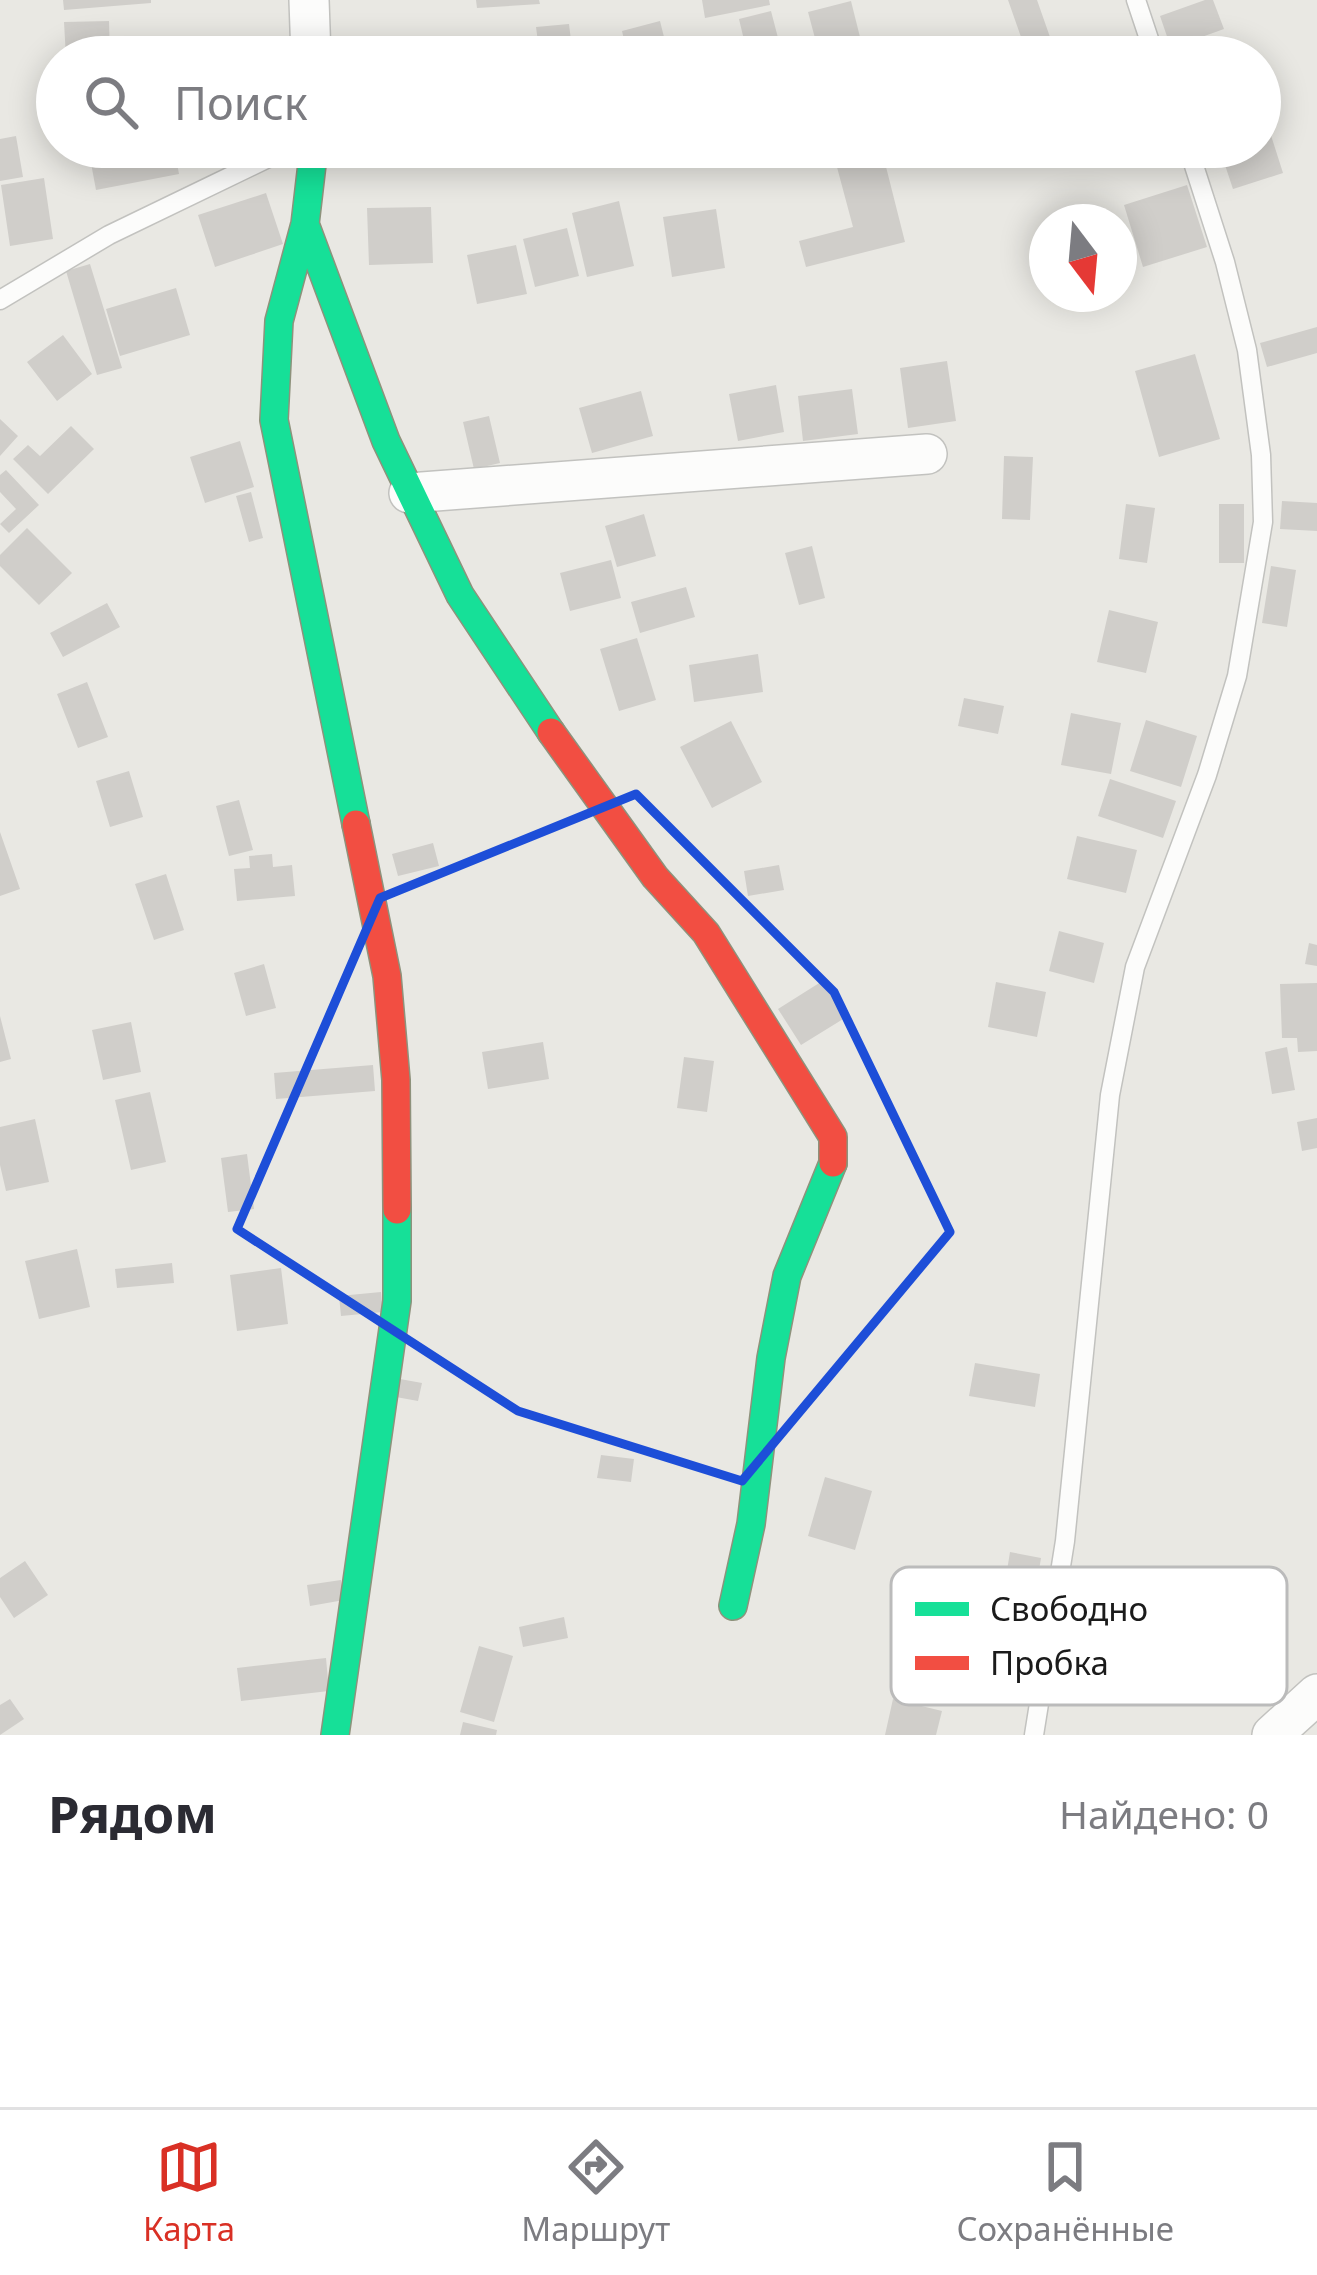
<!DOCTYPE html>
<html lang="ru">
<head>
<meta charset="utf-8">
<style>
	:root { --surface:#fff; --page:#f2f2f3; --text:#2b2b33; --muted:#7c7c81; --line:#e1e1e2; --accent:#d93025 }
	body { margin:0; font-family:"Noto Sans",sans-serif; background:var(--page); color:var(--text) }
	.compass { position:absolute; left:1029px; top:204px; width:108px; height:108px; border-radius:50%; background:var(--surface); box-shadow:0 6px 30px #0003; rotate:164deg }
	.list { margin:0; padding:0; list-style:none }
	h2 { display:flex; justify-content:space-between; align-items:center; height:156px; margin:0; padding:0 48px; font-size:51px }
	h2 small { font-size:39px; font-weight:400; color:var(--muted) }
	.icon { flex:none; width:66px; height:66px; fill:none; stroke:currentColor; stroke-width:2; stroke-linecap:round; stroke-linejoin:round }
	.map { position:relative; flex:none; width:1317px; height:1735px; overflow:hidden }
	.search { position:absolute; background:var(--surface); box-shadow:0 6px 30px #0003; left:36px; right:36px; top:36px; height:132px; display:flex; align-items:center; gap:30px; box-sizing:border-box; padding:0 42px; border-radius:66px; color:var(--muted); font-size:45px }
	.sheet { height:372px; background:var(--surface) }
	nav { display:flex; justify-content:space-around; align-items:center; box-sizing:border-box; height:168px; border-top:3px solid var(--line); background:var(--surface); font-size:33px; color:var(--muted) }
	nav a { display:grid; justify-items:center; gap:6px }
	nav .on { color:var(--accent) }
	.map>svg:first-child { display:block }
</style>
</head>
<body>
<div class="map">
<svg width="1317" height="1735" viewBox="0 0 1317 1735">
	<rect width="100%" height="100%" fill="#e9e8e3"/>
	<path fill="#d0ceca" d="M63,0H151V3L64,10Z
		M476,0H539L540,4L477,8Z
		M702,0H769L770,5L705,18Z
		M1008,0H1037L1057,57H1028Z
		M1205,0H1213L1224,29L1171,48L1160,16Z
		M851,1L863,49L820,57L808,12Z
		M771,11L783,57H748L739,19Z
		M109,21L110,57H66L64,22Z
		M660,21L669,57H628L622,31Z
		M569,24L573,57H540L536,27Z
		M494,43L496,57H443L442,48Z
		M1268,126L1283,173L1233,189L1219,147H1260V128Z
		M16,136L23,177L0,181V139Z
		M88,147H174L179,174L96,190Z
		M196,147H247L248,153L201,165Z
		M508,147H556V164L508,165Z
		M868,147H881L905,242L806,267L799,241L853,227L834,156Z
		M44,178L53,239L10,246L1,185Z
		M1187,185L1207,247L1143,267L1124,205Z
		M266,193L283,244L215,267L198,215Z
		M619,201L634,266L587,277L572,213Z
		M431,207L433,263L369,265L367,208Z
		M716,209L725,268L672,277L663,217Z
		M567,228L579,276L535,287L523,239Z
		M516,245L527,294L477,304L467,255Z
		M90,264L122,368L97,375L66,271Z
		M176,288L190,335L120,356L106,309Z
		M1317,327V353L1267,367L1260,343Z
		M63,335L92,374L57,401L27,362Z
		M1195,354L1220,439L1159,457L1135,371Z
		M947,361L956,421L908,428L900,368Z
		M776,385L784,432L738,441L729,394Z
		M852,389L858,434L803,441L798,396Z
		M641,391L653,436L592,453L579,408Z
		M489,416L500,463L474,469L463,422Z
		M0,419L18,436L0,456Z
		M71,426L94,449L48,494L13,459L28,445L40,456Z
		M240,441L254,487L205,503L190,457Z
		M1004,456L1033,457L1030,520L1002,519Z
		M6,470L39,505L9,533L0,524L16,509L0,492V475Z
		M251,492L263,538L249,542L236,496Z
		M1282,501L1317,503V531L1280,529Z
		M1126,504L1155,508L1147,563L1119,559Z
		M1219,504H1244V563H1219Z
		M644,514L656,556L617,567L605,526Z
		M27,528L72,573L39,605L0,566V555Z
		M812,546L825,598L799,605L785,553Z
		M611,560L621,598L570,611L560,573Z
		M1271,566L1296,570L1287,627L1262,623Z
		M686,587L695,617L640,633L631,602Z
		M107,603L120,627L63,657L50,633Z
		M1109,610L1158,622L1146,673L1097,662Z
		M637,638L656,700L619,711L600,649Z
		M758,654L763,692L694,702L689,665Z
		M87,682L108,737L78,748L57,694Z
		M964,698L1004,706L998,734L958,726Z
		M1071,713L1121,723L1111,774L1061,765Z
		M1146,720L1197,736L1181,787L1130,771Z
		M731,721L762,782L712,808L680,747Z
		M129,771L143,817L110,827L96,781Z
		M1110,779L1176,801L1163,838L1098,816Z
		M239,800L253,850L229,856L216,806Z
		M0,832L20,889L0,896Z
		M1077,836L1137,850L1126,893L1067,879Z
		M433,843L439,866L398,876L392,854Z
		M272,854L273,867L292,865L295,896L237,901L234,869L250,868L249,856Z
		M779,865L784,890L748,896L744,871Z
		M166,874L184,930L154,940L135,884Z
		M1059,931L1104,943L1094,983L1049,971Z
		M1309,943L1317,945V966L1305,964Z
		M264,964L276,1008L246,1016L234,973Z
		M824,980L848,1016L801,1045L778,1009Z
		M996,982L1046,992L1037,1037L988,1027Z
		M1317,983V1051L1298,1052L1297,1038H1282L1280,984Z
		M0,1016L11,1059L0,1062Z
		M131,1022L141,1072L103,1080L92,1030Z
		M543,1042L549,1079L488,1089L482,1052Z
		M1287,1047L1295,1090L1272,1094L1265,1052Z
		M684,1057L714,1061L707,1112L677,1108Z
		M373,1065L375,1091L276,1099L274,1073Z
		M150,1092L166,1162L131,1170L115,1100Z
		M1317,1118V1148L1302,1151L1297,1122Z
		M35,1119L49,1182L6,1191L0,1165V1127Z
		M247,1154L254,1209L228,1212L221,1158Z
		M77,1249L90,1307L39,1319L25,1261Z
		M172,1263L174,1283L117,1288L115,1269Z
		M281,1268L288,1324L237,1331L230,1275Z
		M381,1292L383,1312L341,1316L339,1296Z
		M975,1363L1040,1374L1035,1407L969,1396Z
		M400,1379L422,1383L418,1401L396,1397Z
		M601,1455L634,1459L631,1482L597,1478Z
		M825,1477L872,1491L855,1550L808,1536Z
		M1010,1552L1041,1558L1035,1594L1004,1589Z
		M25,1561L48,1595L14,1618L0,1597V1578Z
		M341,1580L344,1600L310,1606L307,1585Z
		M564,1617L568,1638L523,1647L519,1627Z
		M479,1646L513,1656L494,1722L460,1712Z
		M326,1658L329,1691L241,1701L237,1668Z
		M10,1699L24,1719L0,1735V1705Z
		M893,1699L942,1711L936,1735H885Z
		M463,1722L497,1730L496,1735H460Z"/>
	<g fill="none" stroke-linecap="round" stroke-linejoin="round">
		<g stroke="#c2c2bf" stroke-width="21">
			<path id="lane" d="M1136,0L1155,57
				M0,300L109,235L291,147
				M1034,1735L1065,1541L1110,1095L1135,967L1207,775L1237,676L1263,522L1261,455L1247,350L1225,262L1188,147"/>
		</g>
		<g stroke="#c2c2bf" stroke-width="42">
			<path id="street" d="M309,0L311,57
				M409,493L927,454
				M1272,1735L1317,1694"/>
		</g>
		<g stroke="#8e927c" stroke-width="30">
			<path id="fast" d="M314,147L305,224L279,321L274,420L356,824
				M305,224L386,441L460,595L551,732
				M733,1606L751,1524L771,1358L787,1276L833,1163
				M335,1735L397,1301V1210"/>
		</g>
		<g stroke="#8e927c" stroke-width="30">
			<path id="jam" d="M551,732L655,877L706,933L833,1137V1163
				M356,824L387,976L396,1080L397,1210"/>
		</g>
		<use href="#lane" stroke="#fcfcfb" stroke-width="18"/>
		<use href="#street" stroke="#fcfcfb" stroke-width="39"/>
		<use href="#fast" stroke="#16e098" stroke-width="27"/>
		<use href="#jam" stroke="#f24e42" stroke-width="27"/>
	</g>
	<path fill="none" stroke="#1d4ed8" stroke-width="9" stroke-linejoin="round" d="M636,794L834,992L950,1232L742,1481L518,1411L237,1229L380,898Z"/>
	<rect x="891" y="1567" width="396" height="138" rx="18" fill="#fff" stroke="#bbb" stroke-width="3"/>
	<rect x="915" y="1602" width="54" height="14" fill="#16e098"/>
	<rect x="915" y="1656" width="54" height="14" fill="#f24e42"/>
	<g font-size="33" fill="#1b1b1b">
		<text x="990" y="1621">Свободно</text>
		<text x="990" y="1675">Пробка</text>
	</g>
</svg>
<svg class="compass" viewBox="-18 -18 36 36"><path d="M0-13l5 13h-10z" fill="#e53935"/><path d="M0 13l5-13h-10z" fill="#7c7c81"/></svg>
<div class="search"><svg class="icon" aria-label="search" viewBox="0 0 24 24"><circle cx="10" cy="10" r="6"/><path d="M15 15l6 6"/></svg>Поиск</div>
</div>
<section class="sheet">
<h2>Рядом<small>Найдено: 0</small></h2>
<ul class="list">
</ul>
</section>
<nav>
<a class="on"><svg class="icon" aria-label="map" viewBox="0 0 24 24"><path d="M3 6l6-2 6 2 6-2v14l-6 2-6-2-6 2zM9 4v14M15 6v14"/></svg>Карта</a>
<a><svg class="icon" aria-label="directions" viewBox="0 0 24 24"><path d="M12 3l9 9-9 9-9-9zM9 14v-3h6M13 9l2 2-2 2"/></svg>Маршрут</a>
<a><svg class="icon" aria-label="saved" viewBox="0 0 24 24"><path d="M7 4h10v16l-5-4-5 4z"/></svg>Сохранённые</a>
</nav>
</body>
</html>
